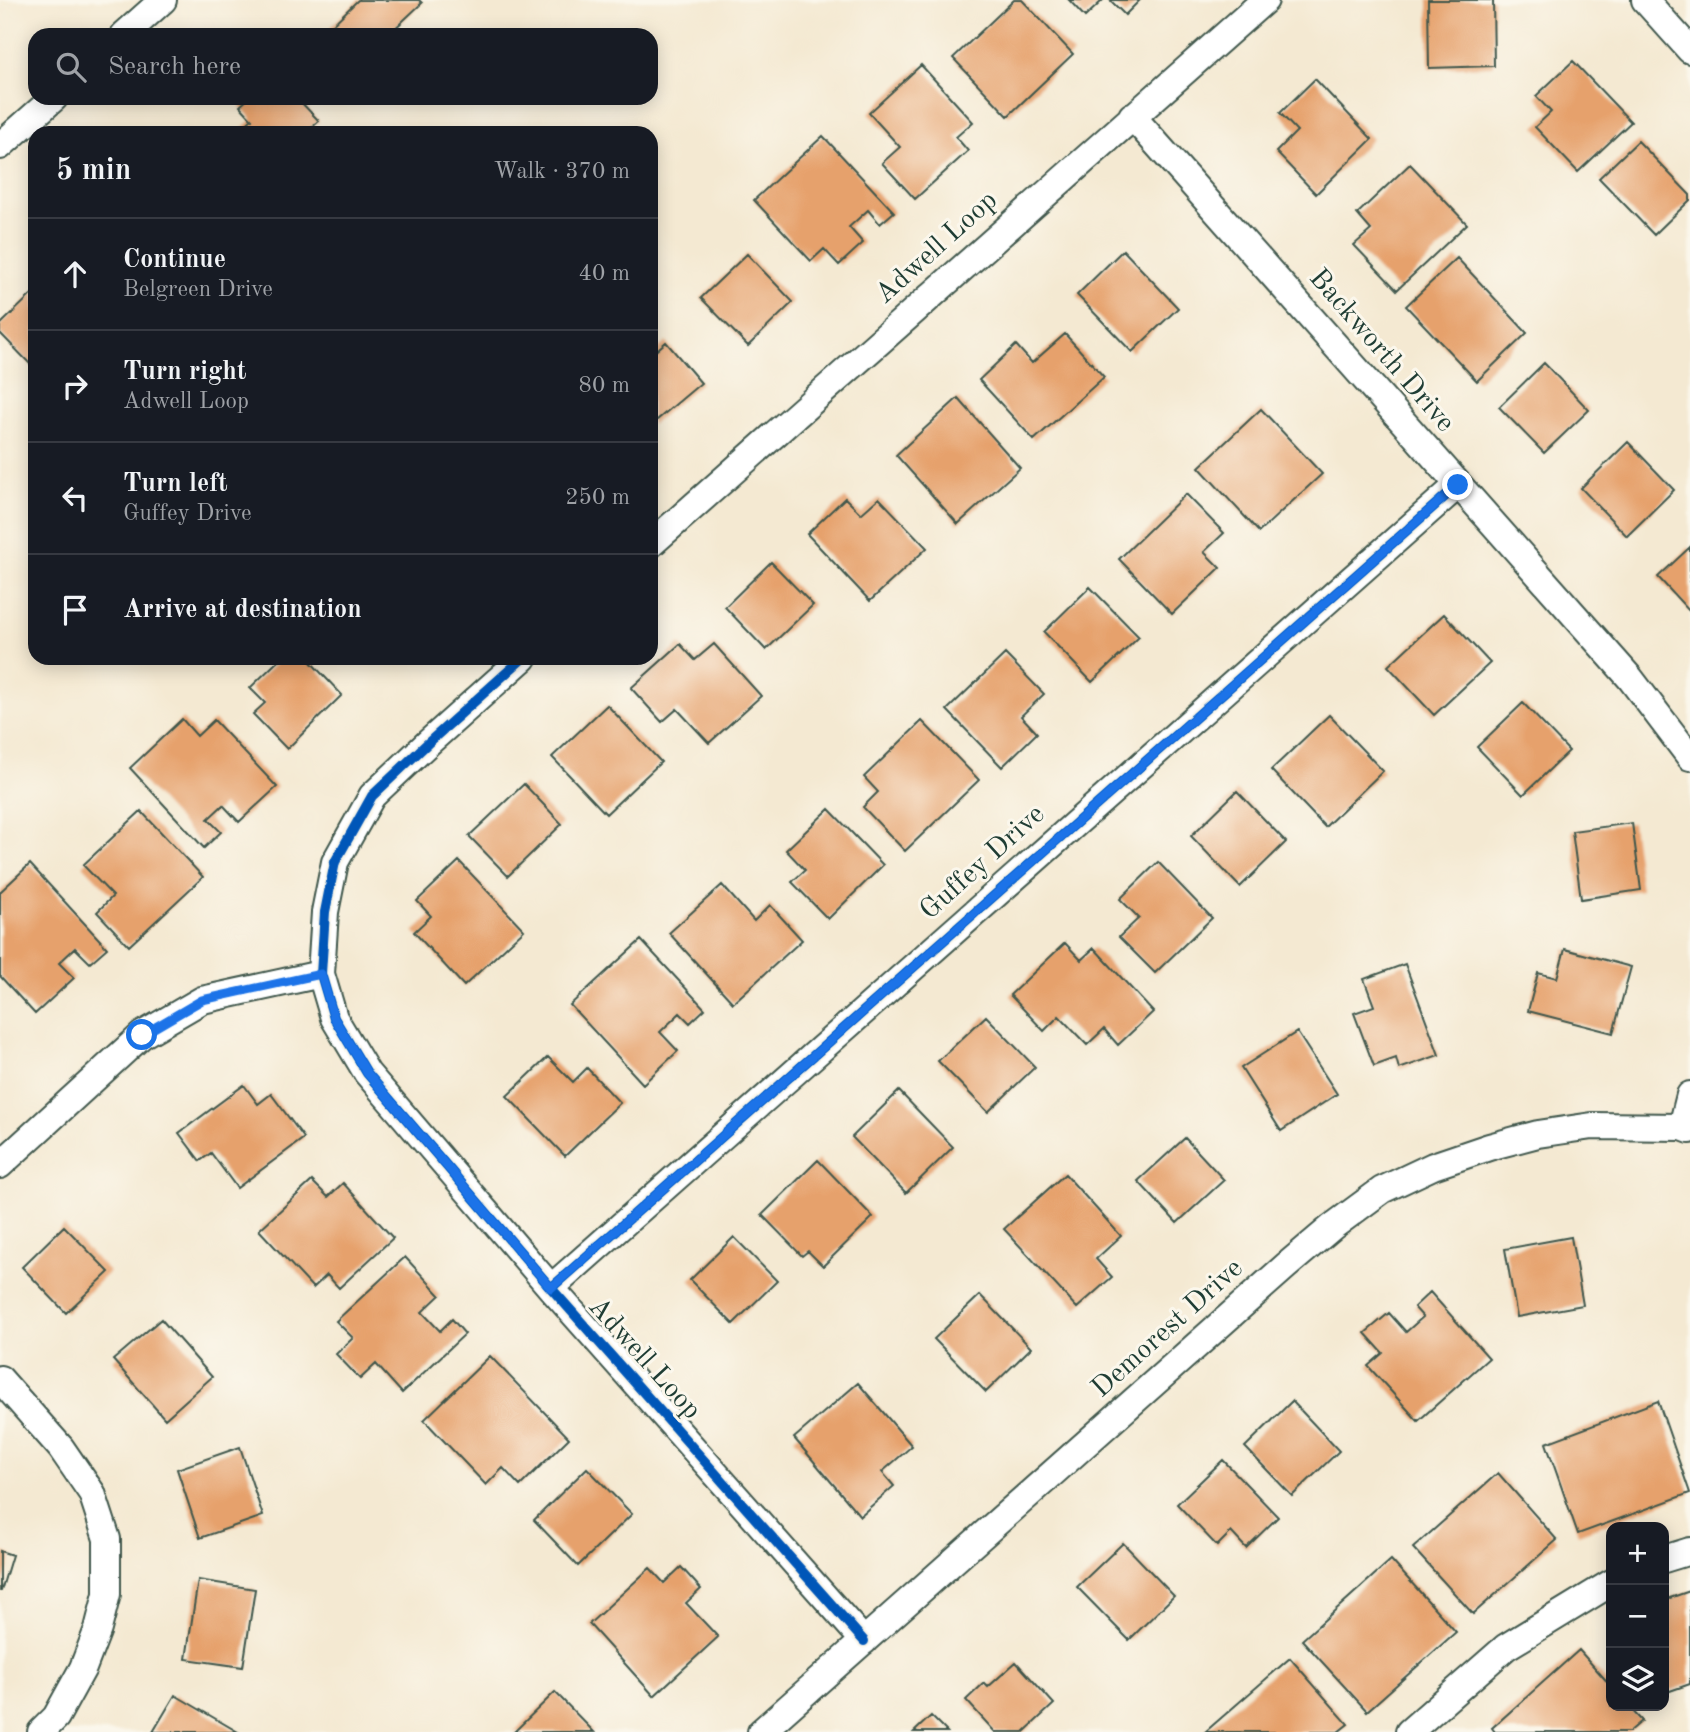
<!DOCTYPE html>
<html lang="en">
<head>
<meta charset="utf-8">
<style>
	:root { --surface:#171b24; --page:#20242c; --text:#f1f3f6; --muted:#9ea1a6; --line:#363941 }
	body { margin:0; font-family:"Old Standard TT",serif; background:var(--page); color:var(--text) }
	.controls { position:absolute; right:21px; bottom:21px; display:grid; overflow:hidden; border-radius:14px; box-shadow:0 4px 18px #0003 }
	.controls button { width:63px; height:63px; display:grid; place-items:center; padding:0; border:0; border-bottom:2px solid var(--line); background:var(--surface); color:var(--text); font:35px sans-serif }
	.stop { position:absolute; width:21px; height:21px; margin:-16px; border:5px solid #1a73e8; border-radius:50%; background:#fff }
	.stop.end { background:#1a73e8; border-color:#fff; box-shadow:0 2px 7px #0008 }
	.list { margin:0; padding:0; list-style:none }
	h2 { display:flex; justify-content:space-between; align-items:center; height:91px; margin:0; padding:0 28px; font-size:30px }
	h2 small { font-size:23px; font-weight:400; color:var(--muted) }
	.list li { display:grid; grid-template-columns:46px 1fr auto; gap:21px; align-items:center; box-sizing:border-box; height:112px; padding:0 28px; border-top:2px solid var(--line) }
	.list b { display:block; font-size:26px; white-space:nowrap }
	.list p { margin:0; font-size:23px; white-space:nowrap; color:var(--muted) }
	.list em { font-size:23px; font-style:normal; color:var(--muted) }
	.icon { flex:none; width:38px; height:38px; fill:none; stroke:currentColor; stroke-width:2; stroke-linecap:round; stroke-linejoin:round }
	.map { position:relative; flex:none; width:1690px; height:1732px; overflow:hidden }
	.search { position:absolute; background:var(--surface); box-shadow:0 4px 18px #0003; left:28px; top:28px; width:630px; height:77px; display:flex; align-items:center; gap:18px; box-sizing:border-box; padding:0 24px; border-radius:21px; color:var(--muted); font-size:26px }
	.panel { position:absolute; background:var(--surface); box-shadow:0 4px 18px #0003; left:28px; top:126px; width:630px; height:539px; border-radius:21px }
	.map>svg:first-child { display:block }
</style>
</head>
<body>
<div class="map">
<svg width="1690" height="1732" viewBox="0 0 1690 1732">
	<rect width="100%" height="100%" fill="#fbf7ec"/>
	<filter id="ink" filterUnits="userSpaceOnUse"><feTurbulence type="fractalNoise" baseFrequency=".0143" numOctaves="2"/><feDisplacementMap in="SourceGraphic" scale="14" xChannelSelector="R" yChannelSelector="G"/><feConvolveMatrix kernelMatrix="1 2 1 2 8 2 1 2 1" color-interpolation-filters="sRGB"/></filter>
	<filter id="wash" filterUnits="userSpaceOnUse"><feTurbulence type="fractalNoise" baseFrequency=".00686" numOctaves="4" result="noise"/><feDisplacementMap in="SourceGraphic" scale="28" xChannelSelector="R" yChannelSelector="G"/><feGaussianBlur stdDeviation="1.57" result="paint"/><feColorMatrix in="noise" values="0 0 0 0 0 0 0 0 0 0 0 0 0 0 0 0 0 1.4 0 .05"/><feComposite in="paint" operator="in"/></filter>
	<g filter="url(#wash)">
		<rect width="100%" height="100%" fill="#f4e9d2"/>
		<g id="blocks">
			<path fill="#e6a16c" d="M358,0H419L422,3L388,35H322Z
				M1014,0H1022L1073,54L1008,116L953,58Z
				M1069,0H1103L1085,17Z
				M1110,0H1140L1125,15Z
				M1428,0H1493L1494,66L1429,68Z
				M1573,61L1631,122L1578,172L1535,127L1551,112L1536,96Z
				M921,65L973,122L956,137L968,151L915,199L882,163L900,147L869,113Z
				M1315,79L1372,139L1316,194L1276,152L1297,131L1280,113Z
				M249,98H297L319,121L306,133H237L252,119L240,106Z
				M823,136L894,212L880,224L868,210L849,227L863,243L839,265L824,249L811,261L754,200Z
				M1638,141L1690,195V200L1654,235L1599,178Z
				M1410,164L1467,224L1397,290L1354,245L1371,230L1357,214Z
				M1123,250L1178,308L1132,352L1077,295Z
				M747,254L793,302L748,346L701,298Z
				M1457,258L1527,333L1477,381L1406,306Z
				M35,291V362L31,365L0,333V325Z
				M1065,334L1104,377L1034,440L979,380L1016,345L1032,363Z
				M666,342L701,383L651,425V355Z
				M1544,363L1589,410L1544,453L1499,407Z
				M958,398L1020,468L958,524L896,455Z
				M1261,409L1322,474L1259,532L1199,467Z
				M1628,442L1674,490L1627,536L1581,488Z
				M1186,494L1224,533L1204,552L1220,568L1172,614L1119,559Z
				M845,498L861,514L879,498L927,548L870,601L807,534Z
				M1690,547V612L1658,577Z
				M771,562L813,605L766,650L725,607Z
				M1090,587L1139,637L1092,682L1044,632Z
				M1444,614L1490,663L1434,715L1388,666Z
				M680,644L695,660L714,644L761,696L709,743L677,709L662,722L631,688Z
				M1005,654L1044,694L1021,716L1037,733L1002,767L947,710Z
				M281,658H307L342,695L287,749L253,714L265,703L250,688Z
				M1523,703L1569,751L1523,795L1477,747Z
				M607,705L661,762L606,814L552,757Z
				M1329,715L1383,771L1325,827L1271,770Z
				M182,719L197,736L214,720L277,787L239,822L223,805L208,819L221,832L204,848L130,768Z
				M922,721L979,780L905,851L863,807L878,792L864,777Z
				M524,784L562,824L508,876L469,836Z
				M1237,791L1286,842L1240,887L1191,836Z
				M829,809L883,865L828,919L792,882L805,870L786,850Z
				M141,811L203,877L129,946L97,912L113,896L83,865Z
				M1632,823L1641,890L1581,899L1572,831Z
				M459,861L524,930L464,986L414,932L431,916L417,901Z
				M1158,862L1212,918L1155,973L1119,937L1139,918L1120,899Z
				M30,864L107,948L90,963L75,948L59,963L74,978L35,1014L0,976V892Z
				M722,885L754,921L770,905L802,940L733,1003L669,933Z
				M641,940L705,1009L690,1023L680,1013L660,1032L678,1051L643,1084L570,1005Z
				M1065,943L1081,960L1094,948L1153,1012L1118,1045L1104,1029L1087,1045L1059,1016L1044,1031L1010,995Z
				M1565,949L1631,967L1613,1033L1528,1011L1538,973L1557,978Z
				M1405,964L1439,1055L1399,1069L1396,1058L1374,1066L1354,1013L1374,1006L1364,979Z
				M986,1016L1035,1067L988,1112L938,1061Z
				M1297,1032L1337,1094L1281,1131L1241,1068Z
				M548,1057L573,1082L587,1068L620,1103L565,1156L507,1096Z
				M244,1085L258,1104L271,1094L304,1138L237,1188L211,1153L200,1161L179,1133Z
				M899,1091L953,1147L906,1193L852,1137Z
				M1185,1138L1224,1180L1177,1223L1138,1181Z
				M818,1160L873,1217L823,1266L808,1251L802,1256L762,1215Z
				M1065,1174L1121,1236L1096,1259L1112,1277L1077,1308L1004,1229Z
				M312,1181L328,1197L343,1183L393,1238L339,1288L327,1275L313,1288L259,1230Z
				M64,1226L109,1272L66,1313L22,1267Z
				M734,1237L777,1281L733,1324L690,1280Z
				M1571,1237L1583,1305L1517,1317L1505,1249Z
				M405,1257L440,1295L422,1312L440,1331L452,1319L465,1334L402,1393L376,1364L360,1379L336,1354L353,1338L336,1321Z
				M1430,1292L1489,1358L1418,1421L1368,1366L1383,1353L1365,1333L1389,1313L1406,1332L1423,1317L1414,1307Z
				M980,1295L1031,1348L986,1392L934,1339Z
				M161,1319L212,1377L165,1419L113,1360Z
				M490,1356L569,1438L520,1486L503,1468L486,1485L424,1420Z
				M858,1383L912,1446L882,1472L894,1486L860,1516L794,1438Z
				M1292,1401L1339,1451L1292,1496L1245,1447Z
				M1658,1401L1690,1493L1578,1534L1546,1443Z
				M240,1447L263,1516L200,1538L177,1469Z
				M1223,1460L1278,1517L1246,1548L1231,1532L1217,1546L1177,1504Z
				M587,1468L632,1514L578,1566L534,1520Z
				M1498,1473L1557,1540L1473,1614L1413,1548Z
				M1123,1543L1174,1596L1129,1640L1077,1587Z
				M0,1551L12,1555L1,1591H0Z
				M1391,1560L1456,1632L1367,1711L1302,1640Z
				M681,1567L701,1589L686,1603L718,1637L654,1696L589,1624L650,1568L664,1583Z
				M198,1580L255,1589L243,1667L186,1659Z
				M1690,1591V1684L1664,1693V1600Z
				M1579,1650L1611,1686V1706H1628L1642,1721L1629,1732H1495L1492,1728Z
				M1290,1658L1348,1724L1338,1732H1205Z
				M1016,1662L1054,1704L1024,1732H995L966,1700L984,1683L988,1687Z
				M555,1692L594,1732H514Z
				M175,1695L238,1732H153Z
				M931,1716L947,1732H914Z"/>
		</g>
	</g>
	<g filter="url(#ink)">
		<use href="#blocks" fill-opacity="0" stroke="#3f574c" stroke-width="2"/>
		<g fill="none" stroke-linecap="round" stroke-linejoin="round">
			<g stroke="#3f574c" stroke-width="30">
				<path id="street" d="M1645,0L1690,50
					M124,35L163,0
					M1132,116L1630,678L1690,757
					M0,146L54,98
					M651,544L1265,0
					M523,658L428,743L372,796L335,862L325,912L321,974L334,1018L367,1073L551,1288L864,1641
					M1682,1127L1690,1095
					M0,1165L142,1035L202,1000L321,974
					M551,1288L1458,485
					M0,1379L61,1448L92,1493L107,1539V1594L98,1629L83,1668L56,1717L41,1732
					M1664,1559L1690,1551
					M761,1732L1286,1266L1332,1227L1382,1190L1433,1166L1489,1147L1538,1134L1592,1126L1682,1127L1690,1130
					M1409,1732L1506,1647L1611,1583"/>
			</g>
			<use href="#street" stroke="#fff" stroke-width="26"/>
			<g stroke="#fbf7ec" stroke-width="15">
				<path id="cycleway" d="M523,658L428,743L372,796L335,862L325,912L321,974L334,1018L367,1073L551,1288L864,1641
					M551,1288L1458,485"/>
			</g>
			<use href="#cycleway" stroke="#0057b8" stroke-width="10"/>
		</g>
	</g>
	<g fill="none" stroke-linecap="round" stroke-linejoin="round" filter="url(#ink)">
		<path stroke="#1a73e8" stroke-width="9" d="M142,1035L202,1000L321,974L334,1018L367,1073L551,1288L1458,485"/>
	</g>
	<g text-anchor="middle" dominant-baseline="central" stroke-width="6" stroke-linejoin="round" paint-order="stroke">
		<g font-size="28" fill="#1f3d34" stroke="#fbf7ec">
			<text transform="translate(937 248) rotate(-42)">Adwell Loop</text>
			<text transform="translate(1381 351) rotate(49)">Backworth Drive</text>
			<text transform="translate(983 863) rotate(-42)">Guffey Drive</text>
			<text transform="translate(1168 1329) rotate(-42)">Demorest Drive</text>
			<text transform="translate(644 1359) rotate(48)">Adwell Loop</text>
		</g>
	</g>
</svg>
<div class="controls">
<button>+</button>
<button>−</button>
<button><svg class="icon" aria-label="layers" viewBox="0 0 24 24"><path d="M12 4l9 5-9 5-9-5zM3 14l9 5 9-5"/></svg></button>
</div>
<div class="stop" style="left:142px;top:1035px"></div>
<div class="stop end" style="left:1458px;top:485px"></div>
<div class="search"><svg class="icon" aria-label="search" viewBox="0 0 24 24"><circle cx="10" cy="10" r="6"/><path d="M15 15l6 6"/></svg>Search here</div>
<section class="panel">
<h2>5 min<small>Walk · 370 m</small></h2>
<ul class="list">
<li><svg class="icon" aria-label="ahead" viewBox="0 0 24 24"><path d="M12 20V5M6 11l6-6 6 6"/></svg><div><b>Continue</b><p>Belgreen Drive</p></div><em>40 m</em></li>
<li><svg class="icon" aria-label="right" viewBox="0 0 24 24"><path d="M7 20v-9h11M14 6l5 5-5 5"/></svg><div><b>Turn right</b><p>Adwell Loop</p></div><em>80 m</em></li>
<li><svg class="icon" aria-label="left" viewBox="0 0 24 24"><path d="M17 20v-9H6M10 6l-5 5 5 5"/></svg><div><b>Turn left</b><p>Guffey Drive</p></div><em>250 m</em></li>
<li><svg class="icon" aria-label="arrive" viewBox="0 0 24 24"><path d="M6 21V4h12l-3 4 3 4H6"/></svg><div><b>Arrive at destination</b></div></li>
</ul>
</section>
</div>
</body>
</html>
